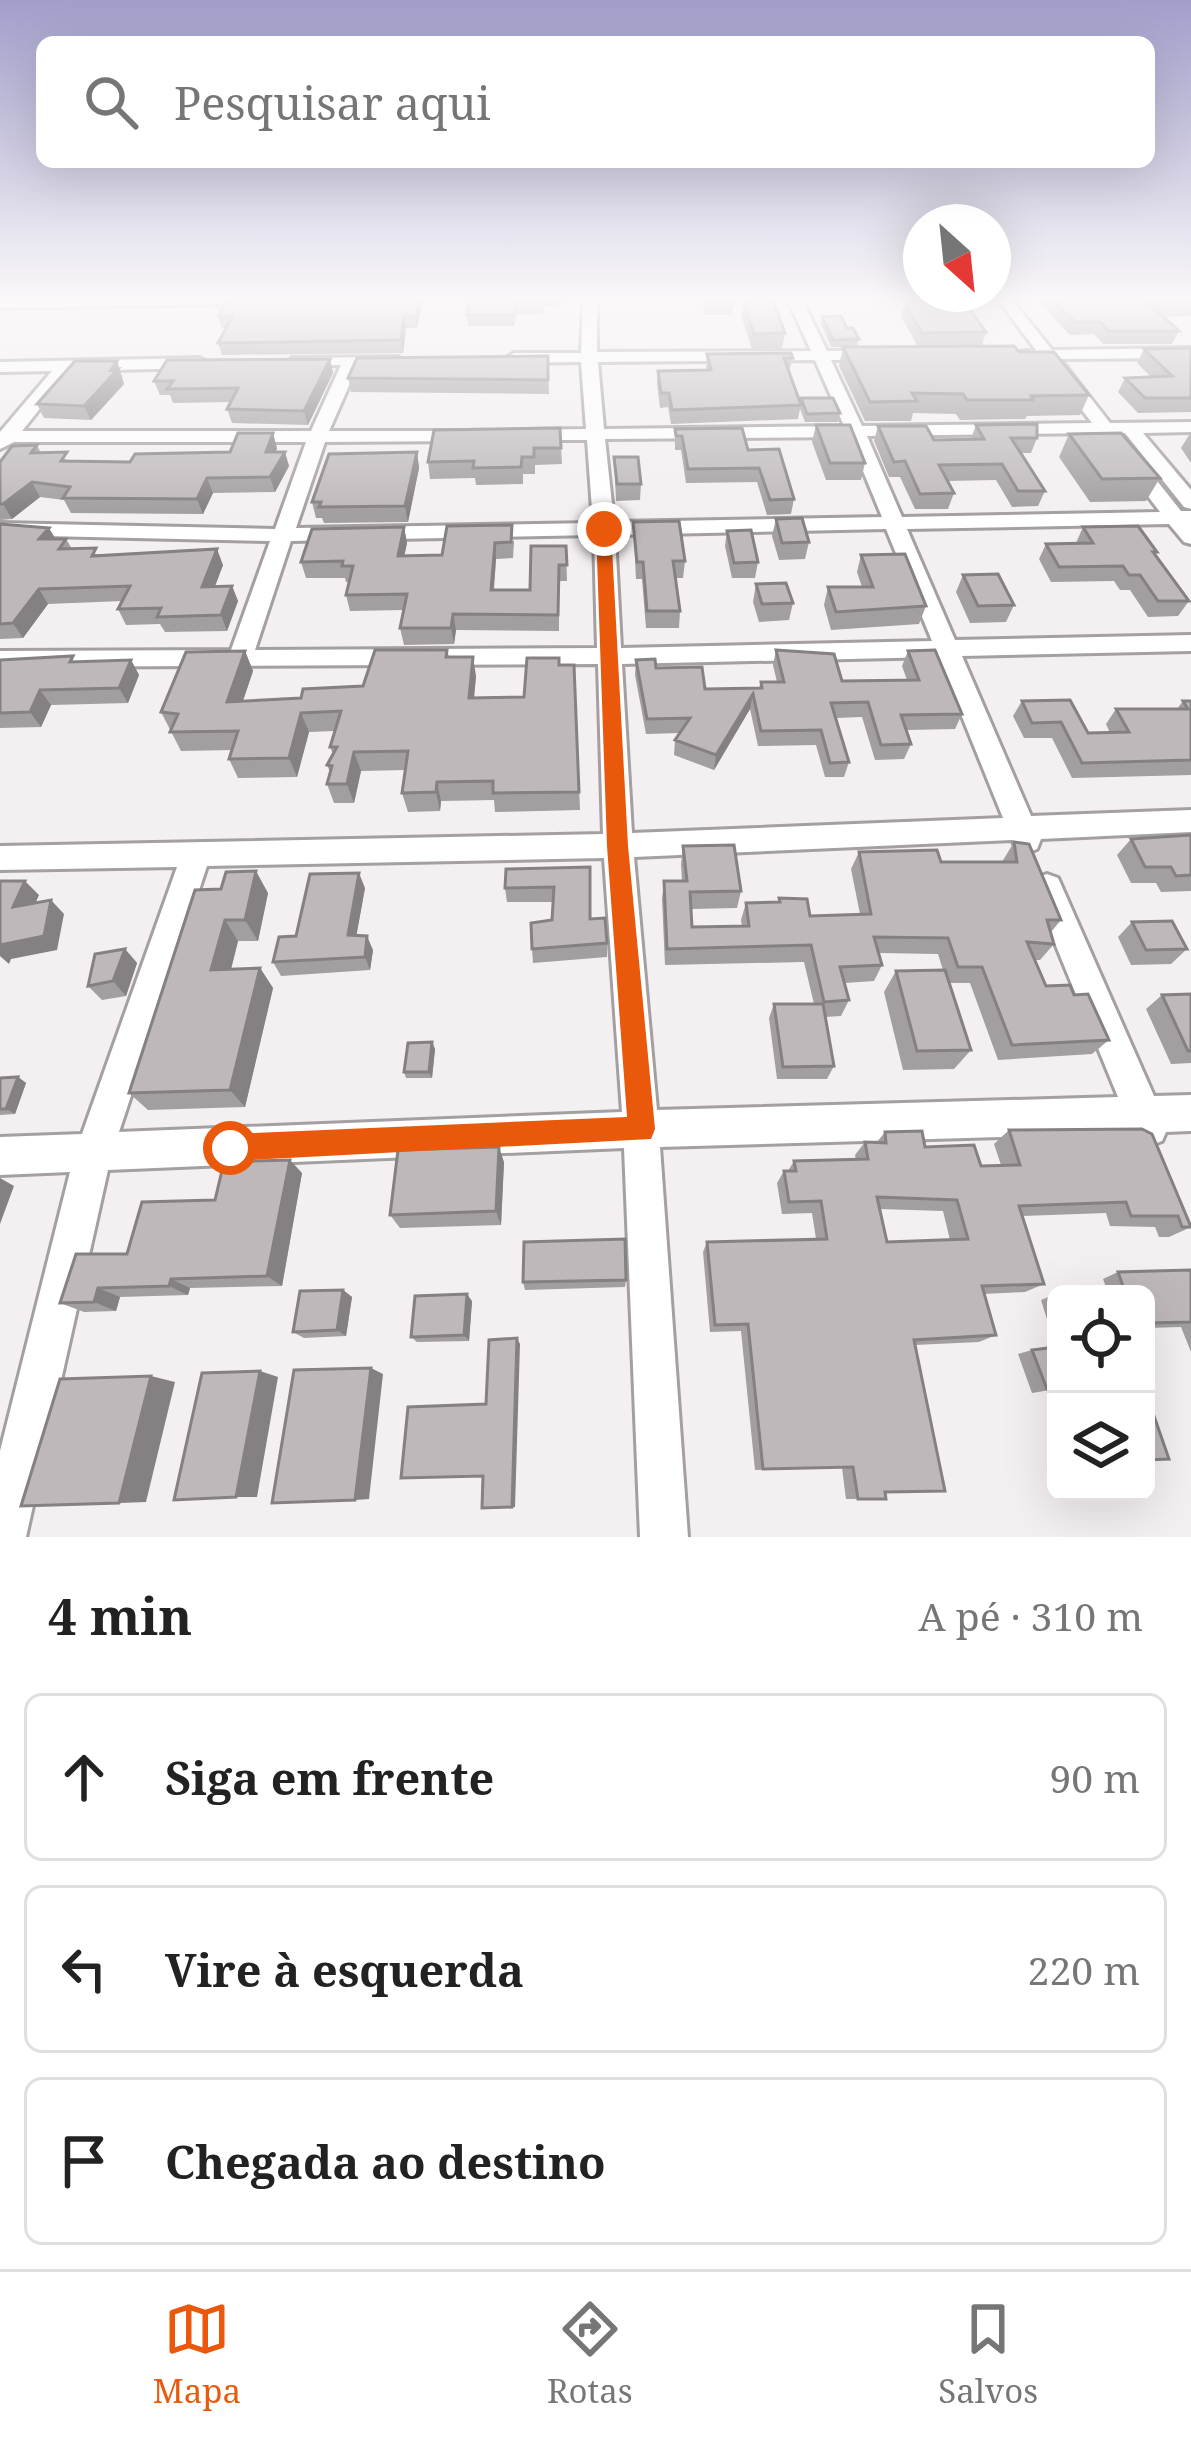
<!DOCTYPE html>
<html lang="pt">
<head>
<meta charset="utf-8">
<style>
	:root { --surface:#fff; --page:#f2f2f2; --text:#222; --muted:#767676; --line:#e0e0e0; --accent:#ea580c }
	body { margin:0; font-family:"Noto Serif",serif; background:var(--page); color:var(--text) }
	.controls { position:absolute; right:36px; bottom:36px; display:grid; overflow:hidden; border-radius:18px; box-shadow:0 12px 48px #0002 }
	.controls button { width:108px; height:108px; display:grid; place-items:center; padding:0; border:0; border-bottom:3px solid var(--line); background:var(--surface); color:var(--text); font:60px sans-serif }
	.compass { position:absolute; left:903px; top:204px; width:108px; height:108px; border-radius:50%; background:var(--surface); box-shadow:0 12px 48px #0002; rotate:153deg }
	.stop { position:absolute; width:36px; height:36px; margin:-27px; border:9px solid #ea580c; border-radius:50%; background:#fff }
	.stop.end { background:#ea580c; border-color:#fff; box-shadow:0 3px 12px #0008 }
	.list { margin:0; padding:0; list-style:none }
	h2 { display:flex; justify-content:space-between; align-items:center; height:156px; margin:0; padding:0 48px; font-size:51px }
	h2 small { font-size:39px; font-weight:400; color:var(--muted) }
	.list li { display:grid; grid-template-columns:78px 1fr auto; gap:36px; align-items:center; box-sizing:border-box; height:168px; margin:0 24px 24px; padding:0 24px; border:3px solid var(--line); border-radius:18px }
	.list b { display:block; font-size:45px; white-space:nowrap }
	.list em { font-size:39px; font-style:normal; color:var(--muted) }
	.icon { flex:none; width:66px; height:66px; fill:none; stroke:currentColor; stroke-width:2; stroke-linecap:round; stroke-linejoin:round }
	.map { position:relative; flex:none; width:1191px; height:1537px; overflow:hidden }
	.search { position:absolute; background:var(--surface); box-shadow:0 12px 48px #0002; left:36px; right:36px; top:36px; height:132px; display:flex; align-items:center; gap:30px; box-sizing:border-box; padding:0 42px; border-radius:18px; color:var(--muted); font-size:45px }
	.sheet { height:732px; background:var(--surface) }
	nav { display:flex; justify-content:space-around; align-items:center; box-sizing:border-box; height:168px; border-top:3px solid var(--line); background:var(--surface); font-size:33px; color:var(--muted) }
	nav a { display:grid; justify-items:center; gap:6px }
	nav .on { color:var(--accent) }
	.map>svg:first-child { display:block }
</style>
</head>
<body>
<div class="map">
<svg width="1191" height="1537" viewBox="0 0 1191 1537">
	<rect width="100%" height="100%" fill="#f4eff1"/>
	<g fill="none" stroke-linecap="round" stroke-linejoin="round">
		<g stroke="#a49fa1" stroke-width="6">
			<path id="minor" d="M0,300H238L231,304L0,308Z
				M583,300H597V352L811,351L788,300H802L827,351L878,350L886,355L878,360H831L862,426L1092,423L1043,360L1018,358V352L1036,350L998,300H1012L1052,350L1191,348V358L1060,359L1110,423L1191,422V432L1143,433L1191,490V509L1184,507L1125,433H1119L1181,511H1191V544L1184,542L1169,524L907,529L955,640L1191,635V651L962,656L1031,816L1191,810V832L1041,839L1037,849L1027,853L1017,849L1012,840L634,857L657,1110L1118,1097L1032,887L1036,878L1047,874L1058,878L1062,887L1154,1096L1191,1095V1131L1166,1132L1162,1141L1149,1146L1136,1141L1133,1133L660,1147L688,1537H640L624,1148L108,1170L26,1537H0V1451L70,1172L0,1175V1137L82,1134L177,867L0,870V846L603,834L598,664L0,667V651L231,650L270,541L0,535V523L275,529L306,442H14L0,449V432L52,371L0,372V362L200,358L208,363L200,368L70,371L22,431H311L341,365L298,366L290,361L292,358L398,357V363L358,365L329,431H467L476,436L467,441L325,442L296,528L593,523L587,440H523L514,435L523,430L586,429L581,362L514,363L506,358L514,353H581ZM815,360L844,426L604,429L598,362ZM1100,433L1160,512L902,517L867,436ZM849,437L882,517L614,522L605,439ZM886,529L932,641L621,648L615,535ZM594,535L597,648L255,650L291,541ZM938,657L1003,818L632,833L622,664ZM604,858L622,1112L119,1132L207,866Z"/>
		</g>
		<use href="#minor" fill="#fff" fill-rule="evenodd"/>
	</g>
	<path fill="#a39ea0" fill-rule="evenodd" d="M227,300H423L417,328H406L403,353L222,355L218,343L226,328H222L218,316Z
		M469,300L563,304L544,307L542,314H517L514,326H468L467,315Z
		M701,300H733V315H705Z
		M743,300L785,333L782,349H752L741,315Z
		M1037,300H1191V316L1163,317L1179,331L1172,344H1103L1094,334L1070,335Z
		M904,302L986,332L982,346L1019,352L1089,395L1080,415L1027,416L1025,419L960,420L956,414L913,413L911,421H865L839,366L843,347H831L821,324L822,317L847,328L859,339L857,347H918L901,316Z
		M1191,348V412L1138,413L1118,392L1125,378L1151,377L1137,363L1144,349Z
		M707,354L793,358L789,371L800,403L801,398L840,413L838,422H805L800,409L798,419L671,424L668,407L660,408L657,384L658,371L706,370Z
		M548,356L549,394L351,392L348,378Z
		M330,359L333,373L308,425L232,423L227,409L230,402L173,403L170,395H160L154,381Z
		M123,375L122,377L124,384L91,420L44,418L37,404Z
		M816,425L865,463L861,480H826L812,442Z
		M976,425L1037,438L1031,453H1021L1045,491L1038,506L1012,507L996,480L947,481L954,493L948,509H915L900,477H889L874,441L878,426L934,440L971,439Z
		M560,428L562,464L535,465V474H523V484L476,485L475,478L430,479L428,462Z
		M675,429L748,450L794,499L791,514L767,515L757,482L686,483L681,450H675Z
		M1069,434L1160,478L1146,501L1090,502L1059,457Z
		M1189,435H1191V463L1181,448Z
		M37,445L41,453L72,461L130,462L277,448L276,452L289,466L275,492L213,493L203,514L71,513L64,500L40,497L12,519L0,520V462Z
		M417,452L419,468L408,522L324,523L322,518H316L312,502Z
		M614,457L641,484L640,500L616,501Z
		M776,519L809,542L805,559L779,560L772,536Z
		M633,522L685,561L683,578H676L680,611L679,628H646L642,579H636Z
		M0,524L56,539H66L72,549L100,555L223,565L215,586H232L238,601L227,631L165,632L160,624L126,625L118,609L122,601L48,604L23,638L0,639Z
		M447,526L514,541L513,558L496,559L494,590H530L566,546L567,581H559V631L456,630L454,644L404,645L400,628L404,610L350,611L346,595L349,582H346L345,578H306L301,562L404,527L407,543L404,556L442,555Z
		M1083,527L1157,552L1155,555L1189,601L1178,616L1148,617L1130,590H1120L1114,581L1051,582L1039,559L1046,544L1076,543Z
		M727,531L758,562L755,578H732L725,546Z
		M861,555L926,606L919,624L831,630L824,605L828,587H862L857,572Z
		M963,575L1014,605L1006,622L970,623L956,592Z
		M756,584L793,603L789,620L759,622L753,602Z
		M447,650L449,657L476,676L474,698L524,697L560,665H574L580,810L495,812L494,800L441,801L440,811L408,812L402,793L405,770L361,771L354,803H334L327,784L330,772L327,765L333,754L330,747L335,731L309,732L297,777L238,778L229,759L232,750L181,751L161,712L245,651L253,671L243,701L301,698L363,686Z
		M776,650L842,681L907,680L902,666L908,651L962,714L955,729L906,730L911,744L904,759L875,760L862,717L836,718L849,762L844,777H825L816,745L758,746L750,709L714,770L674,755L675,740L680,733L646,734L635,675L636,660L705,689L759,688L761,682H777L773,665Z
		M0,660L77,661L131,660L139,675L128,703L51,705L41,727L0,728Z
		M1022,701L1088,733H1110L1106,724L1116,709H1177L1183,701H1191V775L1072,778L1052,738H1024L1013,716Z
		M1191,835V891L1161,892L1156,883H1131L1117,855L1131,839Z
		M1014,842L1061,920L1051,932L1054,944L1040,960H1034L1046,986L1074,995L1109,1040L1092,1054L998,1060L970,983H950L971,1050L954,1069L903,1070L884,992L896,971L943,970L938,954L879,953L882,965L874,981L845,983L849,1000L841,1016L825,1017L834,1066L827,1079H777L769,1018L774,1004H814L804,962L665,965L662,899L664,881H682L681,864L683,846L741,891L737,908L691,909L692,927L742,926L741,920L746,903H778L779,898L810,916L860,914L851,869L859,852L941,862H1002Z
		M590,867V919L607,943V957L533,963L532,949L552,920L553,902H507L505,888Z
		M365,888L356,936L373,950L370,970L281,976L273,962L296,936Z
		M221,889L268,893L258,941H238L231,969L260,968L273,988L245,1107L148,1110L129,1093Z
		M1132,922L1187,949L1171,964L1131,965L1118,937Z
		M125,949L137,963L126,996L102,1000L88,986Z
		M1191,994V1063L1171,1064L1146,1009L1162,995Z
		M432,1042L435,1049L432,1078H406L404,1072Z
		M18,1077L26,1083L15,1114L0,1115V1078Z
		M1142,1129L1191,1227L1169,1237H1159L1155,1227L1110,1226L1106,1213L1022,1216L1044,1284L1025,1292L984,1294L996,1335L979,1342L915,1345L885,1492L858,1499H846L842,1468L755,1470L741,1331L710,1332L703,1252L707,1242L816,1239L812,1213L782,1214L777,1183L784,1171H788L794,1161L856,1160L855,1155L865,1142H877L885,1132L981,1166L1001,1165L994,1144L1009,1130ZM880,1209L943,1211L950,1240L887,1242Z
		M504,1162L501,1225L400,1228L390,1215Z
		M302,1173L282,1286L190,1288L188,1295L120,1297L116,1311L84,1312L60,1303L127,1254L215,1200Z
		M1191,1270V1352L1181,1327L1146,1328V1294L1108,1292L1103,1279L1118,1272Z
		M626,1280L625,1287L525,1290L523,1282Z
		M343,1290L352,1297L346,1336L304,1338L293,1332Z
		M1056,1294V1329H1050L1041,1300Z
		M472,1301L469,1341L417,1342L411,1337Z
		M1056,1347V1389L1032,1393L1018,1354L1032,1350Z"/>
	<path fill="#858182" d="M419,300H423L417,328L416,316Z
		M542,300H564L563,304L544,307L542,314Z
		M404,316L406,328L403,353L401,340Z
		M330,359L333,373L308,425L304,411Z
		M117,361L124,384L91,420L84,406Z
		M273,433L277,448L271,466L266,452Z
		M285,452L289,466L275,492L270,477Z
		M417,452L419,468L408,522L405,506Z
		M207,478L213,493L203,514L197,499Z
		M32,482L40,497L12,519L3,504Z
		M404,527L407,543L401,572L398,556Z
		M49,528L58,543L39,539Z
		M495,543L496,559L492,607L491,590Z
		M217,549L223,565L209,602L202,587Z
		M232,586L238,601L227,631L221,615Z
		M39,589L48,604L23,638L13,623Z
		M453,614L456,630L454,644L451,628Z
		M245,651L253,671L236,721L227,702Z
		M473,657L476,676L472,718L469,698Z
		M131,660L139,675L128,703L119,688Z
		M40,690L51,705L41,727L30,712Z
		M753,694L750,709L714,770L716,755Z
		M301,713L309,732L297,777L289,758Z
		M354,752L361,771L354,803L347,784Z
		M437,782L441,801L440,811L436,792Z
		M256,871L268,893L258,941L245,920Z
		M359,873L365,888L354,949L348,935Z
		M25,881L39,895L28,921L13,907Z
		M51,900L64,914L57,950L11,959L9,964L0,956V945Z
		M225,920L238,941L226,989L211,970Z
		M367,936L373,950L370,970L365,957Z
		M125,949L137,963L126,996L113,981Z
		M260,968L273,988L245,1107L230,1090Z
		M432,1042L435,1049L432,1078L429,1072Z
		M18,1077L26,1083L15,1114L6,1109Z
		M499,1147L504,1162L501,1225L496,1211Z
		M290,1160L302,1173L282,1286L267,1276Z
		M0,1178L14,1186L0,1224Z
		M171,1279L190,1288L188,1295L169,1286Z
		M98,1288L120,1297L116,1311L94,1302Z
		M343,1290L352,1297L346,1336L337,1330Z
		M467,1294L472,1301L469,1341L464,1335Z
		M517,1338L520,1344L515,1507H512Z
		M371,1368L383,1374L369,1499L355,1500Z
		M260,1371L278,1377L257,1497H236Z
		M151,1376L175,1382L146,1502L119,1503Z"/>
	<path fill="#beb8ba" stroke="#858182" stroke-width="3" fill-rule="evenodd" d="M227,300H419L416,316H404L401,340L218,343L233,316H218Z
		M469,300H542L541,303H516L513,315H467Z
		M704,300H733L734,304H706Z
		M743,300H773L785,333L754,334Z
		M1053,300H1191V304H1149L1179,331H1109L1100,322H1075Z
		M964,301L986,332L922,333L904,302Z
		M841,316L847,328H853L859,339L833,340L822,317Z
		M1014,346L1019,352H1054L1089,395L1031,396L1033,400H967L963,394L912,393L917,401L870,402L843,347Z
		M1191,348V398H1145L1125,378L1172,376L1144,349Z
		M791,353L793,358H784L801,405L672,410L669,393H661L658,371L711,370L707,354Z
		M548,356V380L348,378L357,358Z
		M330,359L304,411L227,409L238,388L167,389L173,381H154L167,360Z
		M75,361H117L111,370L118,369L84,406L37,404Z
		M801,398H833L840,413L807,414Z
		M1037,424V438H1011L1045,491H1018L1002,464L939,465L954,493L920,494L905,461L894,462L878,426H926L934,440L984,439L976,425Z
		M816,425H850L865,463H830Z
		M560,428L561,448H534V457H522L521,467L473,468L474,461L428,462L434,430Z
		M742,428L748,450L779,449L794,499L770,500L759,468L688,469L682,436H676L675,429Z
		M238,433H273L266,452H285L270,477L207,478L197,499L63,498L70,487L32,482L3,504H0V462L12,446L37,445L31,453L67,452L61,461L130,462L135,454L230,452Z
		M1121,433L1160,478L1102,479L1069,434Z
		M417,452L405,506L319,507L321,502H312L329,454Z
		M614,457H638L641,484H617Z
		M802,518L809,542L782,543L776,519Z
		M679,521L685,561H673L680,611H647L643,562H637L633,522Z
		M0,524L49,528L39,539H66L59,549L96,548L92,556L217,549L202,587L232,586L221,615L157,617L161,608L118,609L130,586L39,589L13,623L0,624Z
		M512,525L511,542L495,543L491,590H530L531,546H566L567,565H559L558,615L453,614L451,628H400L407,594L346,595L353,566H342L343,561L301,562L312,529L404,527L398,556L442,555L447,526Z
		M1138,526L1157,552H1153L1189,601H1158L1140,575H1129L1123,566L1059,567L1046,544L1093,543L1083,527Z
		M751,530L758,562L734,563L727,531Z
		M905,554L926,606L836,612L828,587H873L861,555Z
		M998,574L1014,605L978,606L963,575Z
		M786,583L793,603L762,604L756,584Z
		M375,650H447L446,657H473L469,698L524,697L527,658H559V665H574L579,792L493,793V781L437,782L436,792L402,793L408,751L354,752L347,784H327L332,766L327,765L337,747H330L341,711L301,713L289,758L229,759L238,731L170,732L178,714L161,712L186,652L245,651L227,702L301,698L303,689L363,686Z
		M776,650L834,654L842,681L919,680L908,651L935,650L962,714L901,715L911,744L881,745L868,702L831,703L849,762L830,763L821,730L761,731L753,694L716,755L675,740L690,718L647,719L636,660L655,659L656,668L702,667L705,689L762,688L761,682H784Z
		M73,656L70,662L131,660L119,688L40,690L30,712L0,713V660Z
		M1070,700L1088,733L1129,732L1116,709H1188L1183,701H1191V760L1082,763L1061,722L1032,723L1022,701Z
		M1191,835V875L1176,876L1171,867H1145L1131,839Z
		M1014,842L1029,844L1061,920H1047L1054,944L1027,942L1046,986L1070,985L1074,995L1088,994L1109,1040L1012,1045L982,967H958L948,938L874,937L882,965L840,967L849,1000L824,1002L811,945L667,949L664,881H687L683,846L734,845L741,891L690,892L692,927L749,926L746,903L780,902L779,898L807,899L810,916L871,914L859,852L937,850L941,862H1017Z
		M590,867V919L605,918L607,943L532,949L531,923L552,920L554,887L505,888L506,869Z
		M256,871L245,920H225L211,970L260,968L230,1090L129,1093L195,890L221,889L226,872Z
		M359,873L348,935L367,936L365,957L273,962L279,937L296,936L310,874Z
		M0,881H25L13,907L51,900L44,936L0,945Z
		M1172,921L1187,949L1146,950L1132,922Z
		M125,949L113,981L88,986L95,954Z
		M945,970L971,1050L917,1051L896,971Z
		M1191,994V1051H1188L1162,995Z
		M774,1004H823L834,1066L783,1067Z
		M432,1042L429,1072H404L408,1043Z
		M18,1077L6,1109H0V1078Z
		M1142,1129L1152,1134L1191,1227H1182L1178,1216H1131L1126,1202L1019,1206L1044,1284L982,1286L996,1335L914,1340L945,1491L885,1492L886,1499H858L853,1467L763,1469L748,1324L715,1325L707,1242L827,1239L821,1201L789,1202L784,1171H796L794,1161L868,1159L865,1142L886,1143L885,1132L922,1131L925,1147L974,1145L981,1166L1020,1165L1009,1130ZM877,1197L957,1200L968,1239L887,1242Z
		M499,1147L496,1211L390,1215L398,1150Z
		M290,1160L267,1276L171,1279L169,1286L98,1288L94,1302L60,1303L76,1254H127L142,1202L215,1200L224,1162Z
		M625,1239L626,1280L523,1282L524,1242Z
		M1191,1270V1322L1146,1323V1294H1064L1125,1292L1118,1272Z
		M343,1290L337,1330L293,1332L300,1291Z
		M467,1294L464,1335L411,1337L415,1296Z
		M517,1338L512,1507L482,1508L483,1476L401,1478L408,1407L486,1404L489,1340Z
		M1056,1347V1388L1047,1389L1032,1350Z
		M371,1368L355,1500L272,1503L294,1370Z
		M260,1371L236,1497L174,1500L202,1373Z
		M151,1376L119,1503L21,1506L60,1379Z
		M1146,1393L1169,1459L1146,1460Z"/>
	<linearGradient id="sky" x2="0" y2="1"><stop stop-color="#a19eca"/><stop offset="0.58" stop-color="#faf8f9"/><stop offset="1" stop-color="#faf8f9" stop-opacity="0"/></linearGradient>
	<rect width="1191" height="515" fill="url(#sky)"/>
	<path fill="#ea580c" d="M604,524L611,529L628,846L655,1129L651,1139L230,1161L220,1157L216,1148L220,1138L230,1134L627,1117L607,846L596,529Z"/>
</svg>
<div class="controls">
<button><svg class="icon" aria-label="locate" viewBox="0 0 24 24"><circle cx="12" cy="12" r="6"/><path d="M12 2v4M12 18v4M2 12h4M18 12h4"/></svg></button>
<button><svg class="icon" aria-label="layers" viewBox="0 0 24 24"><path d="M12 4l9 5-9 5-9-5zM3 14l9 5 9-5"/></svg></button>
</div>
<svg class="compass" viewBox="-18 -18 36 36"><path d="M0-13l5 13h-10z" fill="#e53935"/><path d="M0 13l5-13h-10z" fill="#767676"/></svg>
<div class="stop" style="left:230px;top:1148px"></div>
<div class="stop end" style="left:604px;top:529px"></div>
<div class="search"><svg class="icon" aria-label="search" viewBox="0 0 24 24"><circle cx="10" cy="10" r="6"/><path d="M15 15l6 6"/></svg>Pesquisar aqui</div>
</div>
<section class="sheet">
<h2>4 min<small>A pé · 310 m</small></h2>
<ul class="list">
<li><svg class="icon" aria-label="ahead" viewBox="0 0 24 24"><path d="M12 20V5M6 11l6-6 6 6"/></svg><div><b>Siga em frente</b></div><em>90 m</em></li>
<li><svg class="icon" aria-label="left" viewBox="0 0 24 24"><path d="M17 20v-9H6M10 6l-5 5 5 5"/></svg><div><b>Vire à esquerda</b></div><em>220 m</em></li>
<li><svg class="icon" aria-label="arrive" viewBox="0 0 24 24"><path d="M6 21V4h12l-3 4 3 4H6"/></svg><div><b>Chegada ao destino</b></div></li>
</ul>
</section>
<nav>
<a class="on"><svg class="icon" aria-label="map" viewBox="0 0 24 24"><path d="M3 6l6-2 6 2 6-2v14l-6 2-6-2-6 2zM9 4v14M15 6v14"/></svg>Mapa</a>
<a><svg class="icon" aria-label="directions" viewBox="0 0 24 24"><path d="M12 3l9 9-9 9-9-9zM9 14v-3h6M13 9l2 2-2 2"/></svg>Rotas</a>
<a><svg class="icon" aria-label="saved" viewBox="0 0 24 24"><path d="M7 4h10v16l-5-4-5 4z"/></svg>Salvos</a>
</nav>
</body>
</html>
